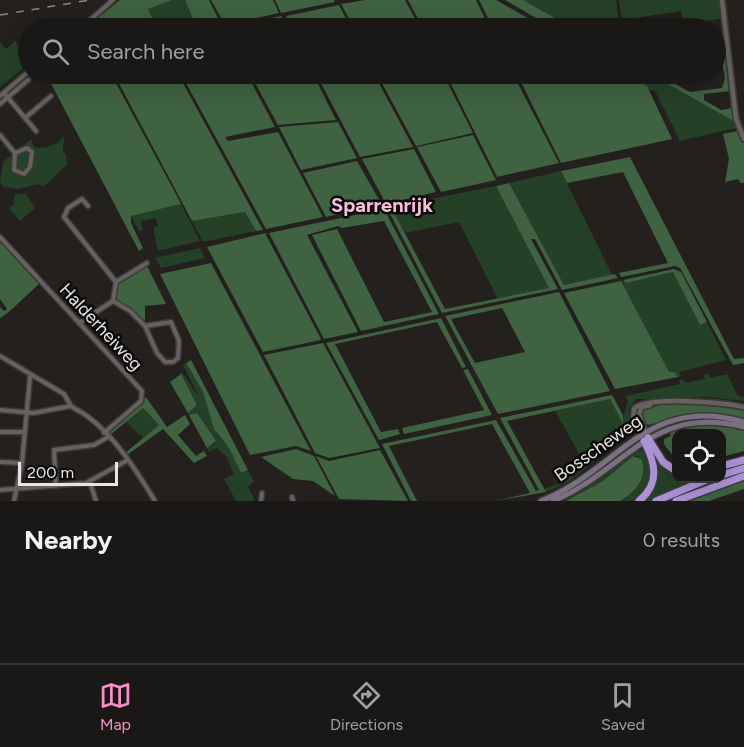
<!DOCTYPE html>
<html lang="en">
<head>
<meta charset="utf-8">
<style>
	:root { --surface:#1a1816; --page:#23211f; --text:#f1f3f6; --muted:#9fa0a1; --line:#383735; --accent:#f98fc9 }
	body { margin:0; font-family:Figtree,sans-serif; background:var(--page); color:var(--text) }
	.controls { position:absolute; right:18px; bottom:18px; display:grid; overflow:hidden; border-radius:12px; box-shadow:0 6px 24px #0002 }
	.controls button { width:54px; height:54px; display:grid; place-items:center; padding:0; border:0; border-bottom:2px solid var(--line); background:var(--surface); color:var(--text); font:30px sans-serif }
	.scale { position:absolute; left:18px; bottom:15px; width:100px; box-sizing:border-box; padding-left:6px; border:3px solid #e8e6e5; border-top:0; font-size:16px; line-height:21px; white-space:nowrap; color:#e8e6e5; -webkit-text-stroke:4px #0b0a09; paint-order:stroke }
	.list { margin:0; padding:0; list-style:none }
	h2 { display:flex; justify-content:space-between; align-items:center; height:78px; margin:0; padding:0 24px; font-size:26px }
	h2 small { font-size:20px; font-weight:400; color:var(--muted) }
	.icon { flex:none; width:33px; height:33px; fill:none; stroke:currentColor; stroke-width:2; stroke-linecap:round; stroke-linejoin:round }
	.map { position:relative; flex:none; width:744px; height:501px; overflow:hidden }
	.search { position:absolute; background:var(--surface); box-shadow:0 6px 24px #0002; left:18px; right:18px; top:18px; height:66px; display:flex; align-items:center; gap:15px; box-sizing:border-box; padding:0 21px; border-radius:33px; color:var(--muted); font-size:22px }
	.sheet { height:162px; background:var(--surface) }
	nav { display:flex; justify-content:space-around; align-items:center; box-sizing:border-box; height:84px; border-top:2px solid var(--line); background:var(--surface); font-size:16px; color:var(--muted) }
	nav a { display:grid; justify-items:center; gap:3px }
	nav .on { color:var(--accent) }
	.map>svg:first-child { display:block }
</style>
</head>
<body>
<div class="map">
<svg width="744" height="501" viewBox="0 0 744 501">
	<rect width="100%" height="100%" fill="#23201e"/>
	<path fill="#244026" d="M172,0H185L197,28H157L147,9Z
		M523,0H616L620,28H573Z
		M619,0H721L723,18L684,25L681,11L622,20Z
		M15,41L28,56V65L0,87V42L6,49Z
		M627,74H650L735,122L736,128L680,141L655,91Z
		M64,136L63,152L66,154L67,165L43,187L38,184L18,189L3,187L0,182L3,162L31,139L34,147C45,150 58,145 64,136Z
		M561,171L612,275L564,285L509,183Z
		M496,186L550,288L498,299L459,222L405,233L391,207Z
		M15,194H26L35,208L20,221L9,208L14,204Z
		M181,204L200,241L158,251L153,228L158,226L156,218L141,221L143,230L139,231L131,216Z
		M245,212L256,231L203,242L192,221Z
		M200,248L205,258L161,268L155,258Z
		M673,272L700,325L707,322L726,360L679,372L681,376L678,377L675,372L669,373L621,281L626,283Z
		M186,363L203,392L218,435L229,448L241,473L248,470L254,481L248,487L255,501H236L224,479L234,474L226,456L217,448L209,452L207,448L216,443L197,413L189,415L188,413L197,405L180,373L182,372L199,397L183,365Z
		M709,374L710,378L727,374L738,396L744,397V401L706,397L637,399L629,408V428L626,435L570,481L546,492L544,489L561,483L586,466L555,411L610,399L622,422L628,401L625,396L680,384L679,380H683L685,383L705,379L704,375Z
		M143,408L159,425L143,438L126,422Z
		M637,449L645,450C657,470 649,485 636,501H620C636,490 651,476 638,456H633C615,471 582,501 558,501L604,476Z
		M654,455L666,470L676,475V478L704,479L650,501H642L647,496Z"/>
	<path fill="#3f6241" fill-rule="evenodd" d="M120,0H172L148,9L157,28H90L88,26Z
		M185,0H209L222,26L197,28Z
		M211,0H273L279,13L225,25Z
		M275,0H334L335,2L281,13Z
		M365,0H405L420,28H354L341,4Z
		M408,0H476L487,23L464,28H423Z
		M479,0H496L545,28H493Z
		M505,0H523L573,28H553Z
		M339,5L351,28H293L286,16Z
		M281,16L288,28H226Z
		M726,46L731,91L704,94V100L721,110L733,108L735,122L650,74H656L690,92L722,88L725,78L720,51Z
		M46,74H111L177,196L181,204L131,216V223L143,248L139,251Z
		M114,74H178L263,230L256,231L245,212L192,221Z
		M181,74H247L275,127L225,137L228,141L278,132L323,217L266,229Z
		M250,74H313L336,120L278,125Z
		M316,74H374L413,147L360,157Z
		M377,74H443L473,133L416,146Z
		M446,74H513L559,163L497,177Z
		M517,74H627L655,91L648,88L672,139L561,163Z
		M338,122L357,158L301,170L279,127Z
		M738,131L744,143V183H741L738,179L725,182L729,159L723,134Z
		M473,135L496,180L441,192L417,147Z
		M414,149L436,192L386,204L362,159Z
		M630,157L734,359L744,358V363L733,365L680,268L675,266L621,277L619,273L668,263L623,172L567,183L561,171Z
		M357,161L382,205L326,217L303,173Z
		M509,183L564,285L615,274L618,278L562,290L535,239H531L558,289L442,313L387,208L391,207L445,309L549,288L496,186Z
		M384,209L439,314L361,331L312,235L337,229L384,322L432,312L384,221L342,228L338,226L307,235L358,332L324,339L269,233Z
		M265,233L320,337L321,340L263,352L207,247Z
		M0,242L39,284C31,291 5,317 0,318V307L4,311L7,309L0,299Z
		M211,263L311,451L296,446L250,455L160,274Z
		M146,264L166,304L145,306V321L115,299L119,281Z
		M674,269L681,272L707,322L700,325L673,272L626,283L623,280Z
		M621,281L669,372H675L678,377L615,389L564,293Z
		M559,292L610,391L498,414L445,316ZM502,308L525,352L475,363L451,319Z
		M441,318L466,367L462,368L437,322L335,344L381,432L398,429L400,434L379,440L326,343Z
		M323,343L380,448L329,458L315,453L264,355Z
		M191,360L248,470L241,473L229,448L214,429L203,392L186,363Z
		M468,369L492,415L404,434L402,428L484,410L463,370Z
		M181,374L197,405L188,413L170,382Z
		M612,395L623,415V424L610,399L507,421L546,492L495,501L530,493L492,424L389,446L417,501H411L382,444L496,420L536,491L539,490L500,418Z
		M146,397L167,427L185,415L190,424L178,435L196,456L204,451L207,456L194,463L163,429L127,455L125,453L159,425L143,408L110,435L108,431Z
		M714,404L744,409V420L723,415L691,414L649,425L643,422L640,411L660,405Z
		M197,413L216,441L207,448L189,415Z
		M698,423L744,428V451L722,457V434H676V460L664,444V439L671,436L669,430Z
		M296,449L314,456L335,496L313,481L293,479L261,457Z
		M380,450L408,501L339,499L316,456L329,461Z
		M633,456L641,459C649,478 635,492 620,501H566L603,481Z
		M744,481V489L709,501H686Z"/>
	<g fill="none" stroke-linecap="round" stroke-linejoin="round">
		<g stroke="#3c3a39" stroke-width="7">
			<path id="minor" d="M81,28L113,0
				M4,93L36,131
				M0,96L28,72
				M0,104L28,80
				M25,118L51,96
				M0,135L15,153L14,170L24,174L30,167L32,152L27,148L15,153
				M88,206L82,199L68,208L64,217L116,282
				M0,237L142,391L141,401L104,433
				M113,301L130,311L145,326L171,322L179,341L178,358L173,362H165L157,353L145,326
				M79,323L113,301L116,282L147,263
				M0,356L64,394L71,406
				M71,406C76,410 82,412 87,416C115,436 137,472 155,501
				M0,410L33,413L71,406
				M0,432H24
				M0,462L22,463
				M90,482L96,501
				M56,486L54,450L94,445L108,437
				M0,490L86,483L128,460
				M292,497L293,501
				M14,501L22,463L30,377
				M261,501L262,493"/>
		</g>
		<g stroke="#3c3a39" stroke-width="8">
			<path id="tertiary" d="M722,0L736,119L744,139
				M645,431L639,414L642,407L650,405
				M640,433L633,420L634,409C647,395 724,403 744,407"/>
		</g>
		<g stroke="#3c3a39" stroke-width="8">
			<path id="secondary" d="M541,501C619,470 646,394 744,422
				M553,501C627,470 651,404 744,427"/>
		</g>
		<g stroke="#3c3a39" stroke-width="10">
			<path id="motorway" d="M648,438L663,462L676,471
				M722,466L744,460
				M722,475L744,468
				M639,501C661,483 655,462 644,441
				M656,501L711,478
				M676,501L744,476"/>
		</g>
		<use href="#minor" stroke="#65615e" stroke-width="4"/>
		<use href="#tertiary" stroke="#65615e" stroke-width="4.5"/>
		<use href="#secondary" stroke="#7a7082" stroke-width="5"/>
		<use href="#motorway" stroke="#aa92d5" stroke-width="7"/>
		<path stroke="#8d8b89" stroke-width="1.5" stroke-dasharray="8 8" stroke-linecap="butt" d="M0,15L90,0"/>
	</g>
	<g text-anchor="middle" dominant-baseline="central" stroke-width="5" stroke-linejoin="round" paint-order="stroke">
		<g font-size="18" fill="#e8e6e5" stroke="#0b0a09">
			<text transform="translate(101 327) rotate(47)">Halderheiweg</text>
			<text transform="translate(598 448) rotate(-35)">Bosscheweg</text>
		</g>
		<g font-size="20" font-weight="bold" fill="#f9bddc" stroke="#0b0a09">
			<text x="382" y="205">Sparrenrijk</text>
		</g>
	</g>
</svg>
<div class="controls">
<button><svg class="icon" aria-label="locate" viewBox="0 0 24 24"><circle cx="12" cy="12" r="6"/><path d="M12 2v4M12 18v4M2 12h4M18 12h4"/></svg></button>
</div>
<div class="scale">200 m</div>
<div class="search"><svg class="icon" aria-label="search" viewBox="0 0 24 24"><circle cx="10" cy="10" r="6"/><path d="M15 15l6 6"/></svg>Search here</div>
</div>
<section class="sheet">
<h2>Nearby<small>0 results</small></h2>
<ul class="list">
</ul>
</section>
<nav>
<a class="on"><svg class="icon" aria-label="map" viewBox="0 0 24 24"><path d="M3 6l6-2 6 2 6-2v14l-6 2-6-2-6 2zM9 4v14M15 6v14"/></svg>Map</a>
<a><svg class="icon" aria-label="directions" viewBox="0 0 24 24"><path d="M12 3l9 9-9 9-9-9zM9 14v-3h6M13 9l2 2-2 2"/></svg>Directions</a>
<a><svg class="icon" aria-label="saved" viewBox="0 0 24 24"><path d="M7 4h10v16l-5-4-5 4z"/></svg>Saved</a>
</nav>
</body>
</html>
